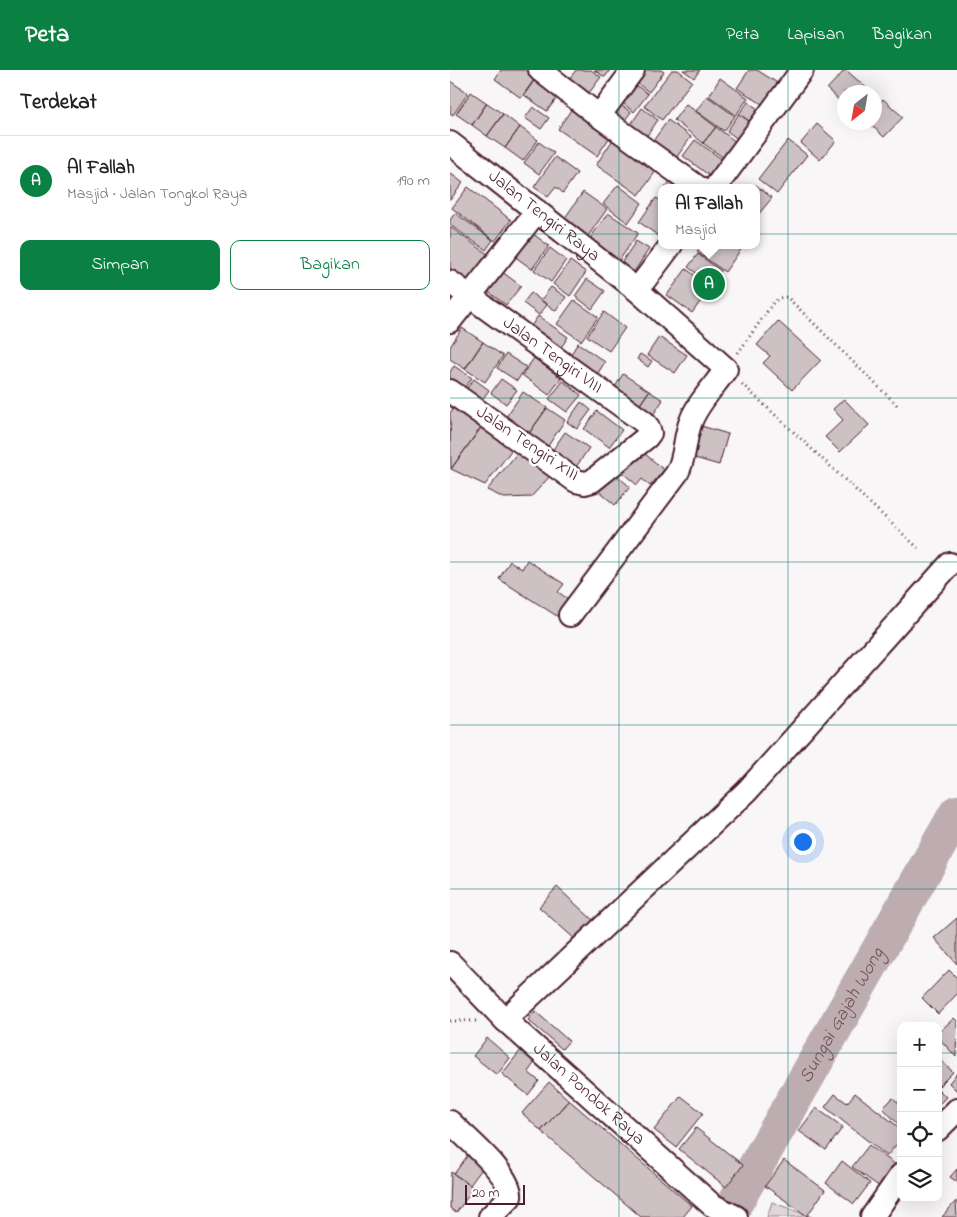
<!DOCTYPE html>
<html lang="id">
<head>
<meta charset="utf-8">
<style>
	:root { --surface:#fff; --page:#f2f2f2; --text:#202124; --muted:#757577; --line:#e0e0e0; --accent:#0b8043 }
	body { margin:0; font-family:"Indie Flower",sans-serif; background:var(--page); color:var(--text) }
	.controls { position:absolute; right:15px; bottom:15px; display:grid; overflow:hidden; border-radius:10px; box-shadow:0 5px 20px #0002 }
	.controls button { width:45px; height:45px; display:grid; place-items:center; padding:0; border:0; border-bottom:1px solid var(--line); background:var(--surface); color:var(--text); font:25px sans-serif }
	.compass { position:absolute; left:387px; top:15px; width:45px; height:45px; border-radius:50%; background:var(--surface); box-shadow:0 5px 20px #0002; rotate:211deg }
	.scale { position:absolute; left:15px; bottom:12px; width:60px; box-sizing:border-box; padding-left:5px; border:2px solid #4a1f2b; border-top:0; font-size:14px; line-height:18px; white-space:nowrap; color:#4a1f2b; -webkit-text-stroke:4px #fff; paint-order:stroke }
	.you { position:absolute; left:352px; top:771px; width:18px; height:18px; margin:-12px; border:4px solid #fff; border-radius:50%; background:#1a73e8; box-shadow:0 0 0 8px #1a73e833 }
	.badge { display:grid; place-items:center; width:32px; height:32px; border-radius:50%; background:var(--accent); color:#fff; font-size:16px; font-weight:700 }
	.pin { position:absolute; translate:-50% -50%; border:2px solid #fff; box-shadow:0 1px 5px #0006 }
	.popup { position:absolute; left:208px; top:114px; width:102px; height:65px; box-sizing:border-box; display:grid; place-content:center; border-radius:10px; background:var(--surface); filter:drop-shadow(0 1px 4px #0005); font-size:16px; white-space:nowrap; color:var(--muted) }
	.popup b { font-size:19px; color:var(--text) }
	.popup::after { content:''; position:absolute; left:50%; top:100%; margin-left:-10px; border:10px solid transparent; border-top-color:var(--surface) }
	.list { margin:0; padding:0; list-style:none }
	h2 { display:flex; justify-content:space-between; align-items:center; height:65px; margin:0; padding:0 20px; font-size:21px }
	h2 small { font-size:16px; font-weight:400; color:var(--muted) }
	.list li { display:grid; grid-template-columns:32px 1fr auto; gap:15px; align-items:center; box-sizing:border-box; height:90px; padding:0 20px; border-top:1px solid var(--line) }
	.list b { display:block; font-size:19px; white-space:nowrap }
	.list p { margin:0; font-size:16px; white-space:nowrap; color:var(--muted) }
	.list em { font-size:16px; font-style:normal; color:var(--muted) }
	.actions { display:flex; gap:10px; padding:15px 20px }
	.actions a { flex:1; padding:11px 0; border:1px solid var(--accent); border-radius:10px; text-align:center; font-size:18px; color:var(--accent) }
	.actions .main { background:var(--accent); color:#fff }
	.icon { flex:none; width:28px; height:28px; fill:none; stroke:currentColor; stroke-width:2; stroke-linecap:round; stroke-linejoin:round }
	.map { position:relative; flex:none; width:507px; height:1147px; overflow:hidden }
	header { display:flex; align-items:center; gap:30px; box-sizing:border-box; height:70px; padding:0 25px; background:var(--accent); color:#fff }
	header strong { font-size:24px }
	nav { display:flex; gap:28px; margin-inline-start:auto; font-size:18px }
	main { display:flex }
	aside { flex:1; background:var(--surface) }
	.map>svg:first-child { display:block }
</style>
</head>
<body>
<header>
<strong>Peta</strong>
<nav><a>Peta</a><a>Lapisan</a><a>Bagikan</a></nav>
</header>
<main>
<aside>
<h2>Terdekat<small></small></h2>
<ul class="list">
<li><span class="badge">A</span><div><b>Al Fallah</b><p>Masjid · Jalan Tongkol Raya</p></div><em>190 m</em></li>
</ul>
<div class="actions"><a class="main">Simpan</a><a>Bagikan</a></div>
</aside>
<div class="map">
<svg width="507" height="1147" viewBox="0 0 507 1147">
	<rect width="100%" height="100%" fill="#f8f6f7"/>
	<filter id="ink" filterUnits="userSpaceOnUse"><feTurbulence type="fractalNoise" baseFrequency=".02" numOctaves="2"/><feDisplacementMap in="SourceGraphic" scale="10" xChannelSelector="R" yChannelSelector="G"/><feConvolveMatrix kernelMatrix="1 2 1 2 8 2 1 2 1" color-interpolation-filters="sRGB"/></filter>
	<g filter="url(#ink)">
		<path fill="#ded6d9" stroke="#947a82" d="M322,1132L362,1147H317Z"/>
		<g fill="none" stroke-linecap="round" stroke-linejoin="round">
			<path stroke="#bdadb0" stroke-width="36" id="s1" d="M277,1147L507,743"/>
		</g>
		<path fill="#cdc1c4" stroke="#4a1f2b" d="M51,0H76L86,7L71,28L45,9Z
			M126,0H141L151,7L136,27L116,13Z
			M144,0H160L155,7Z
			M186,0H211L214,2L199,22L180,8Z
			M222,0H228L242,11L212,50L194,36Z
			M233,0H250L244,8Z
			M299,0H307L329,14L315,36L287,18Z
			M395,0H396L421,22H394V35L377,19Z
			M86,8L110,24L97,41L74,25Z
			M270,8L298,28L286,45L259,26Z
			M179,10L198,24L184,42L165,27Z
			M0,11L18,23L3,45L0,43Z
			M21,22L37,33L22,55L6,44Z
			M257,26L285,46L274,61L246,41Z
			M433,29L453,47L434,67L418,52H424V39Z
			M165,31L181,42L172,54L157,44Z
			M298,32L318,46L309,58L289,44Z
			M37,33L53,44L37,66L22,55Z
			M236,34L266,57L253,73L224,50Z
			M83,37L99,48L91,59L75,48Z
			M123,37L162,64L147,86L108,59Z
			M192,38L208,50L193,71L177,60Z
			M53,44L70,57L55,78L37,66Z
			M289,44L309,58L297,76L277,61Z
			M218,50L241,67L221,95L198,78Z
			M367,54L386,71L370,90L351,73Z
			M70,57L88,70L73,91L55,78Z
			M266,57L290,75L278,91L253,73Z
			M164,68L208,98L189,125L146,95Z
			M245,70L273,90L260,106L233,86Z
			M338,70L357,85L327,124L308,109Z
			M89,72L104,83L89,104L74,93Z
			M105,87L127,103L113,123L106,117L98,127L84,117Z
			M0,103L13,113L0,130Z
			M225,105L241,118H215Z
			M168,115L192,133L178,153L153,134Z
			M306,115L322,128L306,147V118H303Z
			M18,117L61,150L45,171L2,138Z
			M133,122L157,139L136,169L112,152Z
			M206,128L212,131V164L210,167L189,152Z
			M5,143L43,170L36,180L0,155V150Z
			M158,143L188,163L164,198L134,177Z
			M0,157L39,185L20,212L0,198Z
			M82,163L99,176L82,199L64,186Z
			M186,171L199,179L180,208L167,199Z
			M252,175H294L275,202L247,182Z
			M100,178L116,190L101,212L84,200Z
			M248,184L271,201L261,214L238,197Z
			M120,191L136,202L120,226L103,214Z
			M236,199L261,217L242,243L217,225Z
			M51,201L71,216L56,235L36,220Z
			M137,209L155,221L142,239L125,226Z
			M101,217L116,227L106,241L91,230Z
			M81,223L97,235L89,245L73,233Z
			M124,230L148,247L131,271L107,254Z
			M154,242L175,258L159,281L137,266Z
			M88,246L118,267L108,282L77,262Z
			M328,251L371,290L342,320L313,293L320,286L307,275Z
			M12,258L33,272L15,299L0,289V277Z
			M209,267L237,285L225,303L197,285Z
			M33,272L53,286L35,312L15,299Z
			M128,273L155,292L146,306L119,287Z
			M56,284L76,297L67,311L47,298Z
			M190,284L202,291L198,297L187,289Z
			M84,288L111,308L99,325L72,305Z
			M4,296L22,308L11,323L0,316V302Z
			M173,304L199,321L187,339L162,322Z
			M24,309L39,320L27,337L11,326Z
			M51,309L67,320L56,334L41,323Z
			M113,311L131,325L117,342L99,329Z
			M199,321L213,330L201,348L187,339Z
			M73,322L97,338L77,366L54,350Z
			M394,329L419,355L390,382L375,367L393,350L383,339Z
			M131,332L141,340L127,359L117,352Z
			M5,336L32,356L1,399L0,343Z
			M97,338L115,350L96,379L77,366Z
			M147,341L172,360L159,377L134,359Z
			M248,355L278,364L269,395L238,386Z
			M32,356L63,378L35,415L1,399Z
			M115,362L139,378L126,397L102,381Z
			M187,377L214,400L200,416L192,409L187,415L168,399Z
			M69,381L101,405L81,427L54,428L37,420Z
			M162,401L180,417L165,435L146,419Z
			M77,490L114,514L108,522L121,531L110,548L49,509L60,491L72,499Z
			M107,817L145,852L127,871L89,837Z
			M507,848V894L484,868Z
			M499,900L507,908V924L488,944L472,928Z
			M85,941L119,971L112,979L78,950Z
			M504,948L507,951L506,987L488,967V963Z
			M37,968L60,988L47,1005L23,986Z
			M71,980L85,992L78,1002L89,1011L78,1025L52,1004Z
			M488,988L503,1002L489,1016L488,1015Z
			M507,1003V1021L499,1013Z
			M99,1012L119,1030L91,1061L72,1043Z
			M488,1019L496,1027L488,1035Z
			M405,1023L451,1059V1069L437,1086L375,1037L385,1024L397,1033Z
			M231,1026L253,1043L226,1077L204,1060Z
			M443,1028L451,1035V1057L433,1038Z
			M119,1030L242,1136L233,1147H191L91,1061Z
			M366,1038L393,1057L376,1080L349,1061Z
			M246,1058L293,1095L276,1117L229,1079Z
			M419,1075L446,1095L430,1117L402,1097Z
			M18,1085L34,1096L20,1115L4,1104Z
			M334,1090L375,1120L357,1146L315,1116Z
			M392,1091L420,1113L404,1134L376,1113Z
			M507,1099V1112L500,1107Z
			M1,1102L24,1118L6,1143L0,1138Z
			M506,1131L507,1147H492Z"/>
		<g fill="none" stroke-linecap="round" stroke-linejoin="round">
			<g stroke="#4a1f2b" stroke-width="26">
				<g id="minor">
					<path d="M90,0L149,46L249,118"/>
					<path d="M149,46L183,0"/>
					<path id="s2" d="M0,73L187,220L276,299C266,314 247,334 241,351C234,368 236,387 227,403L120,545"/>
					<path d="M265,118L352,0"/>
					<path id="s3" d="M0,212L194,352L198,357L200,363L197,367L142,411L135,413L126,411L0,321"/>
					<path d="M187,220L221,175"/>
					<path d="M0,251L87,141"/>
					<path id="s4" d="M0,893L55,950L262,1135L286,1147"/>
					<path d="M55,950L297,721L500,494"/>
					<path d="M0,1052C15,1067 63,1106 60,1127L40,1147"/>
					<path d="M488,1059L507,1040"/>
					<path d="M422,1147L451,1105"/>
				</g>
			</g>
			<path stroke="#4a1f2b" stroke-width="3" stroke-dasharray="1 4" stroke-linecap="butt" d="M288,283L323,233L329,228L337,227L447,335
				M292,314L468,478
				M0,951H27"/>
			<use href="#minor" stroke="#fff" stroke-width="22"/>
		</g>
	</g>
	<path fill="none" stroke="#0f766e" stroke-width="1" stroke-opacity="0.55" d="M169,0V1147M338,0V1147M0,164H507M0,328H507M0,492H507M0,655H507M0,819H507M0,983H451M488,983H507"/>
	<g text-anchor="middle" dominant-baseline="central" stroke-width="5" stroke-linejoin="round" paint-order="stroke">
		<g font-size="18" fill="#4a1f2b" stroke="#fff">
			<text stroke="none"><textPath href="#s2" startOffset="119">Jalan Tengiri Raya</textPath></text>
			<text stroke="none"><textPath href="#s3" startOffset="126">Jalan Tengiri VIII</textPath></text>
			<text transform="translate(77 374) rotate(34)">Jalan Tengiri XIII</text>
			<text stroke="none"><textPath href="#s4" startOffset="191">Jalan Pondok Raya</textPath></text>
		</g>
		<g font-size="19" font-style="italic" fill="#72515a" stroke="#fff">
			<text stroke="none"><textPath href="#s1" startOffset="232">Sungai Gajah Wong</textPath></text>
		</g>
	</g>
</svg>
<div class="controls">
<button>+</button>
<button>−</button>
<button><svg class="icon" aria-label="locate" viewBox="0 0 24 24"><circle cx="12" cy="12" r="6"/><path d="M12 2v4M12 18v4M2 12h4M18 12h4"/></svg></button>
<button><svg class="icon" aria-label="layers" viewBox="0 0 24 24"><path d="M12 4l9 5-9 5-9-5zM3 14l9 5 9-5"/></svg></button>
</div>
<svg class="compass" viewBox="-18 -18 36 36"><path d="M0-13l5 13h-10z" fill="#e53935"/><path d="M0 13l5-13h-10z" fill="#757577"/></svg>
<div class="scale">20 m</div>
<div class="you"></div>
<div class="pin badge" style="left:259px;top:214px">A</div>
<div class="popup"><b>Al Fallah</b>Masjid</div>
</div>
</main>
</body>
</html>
